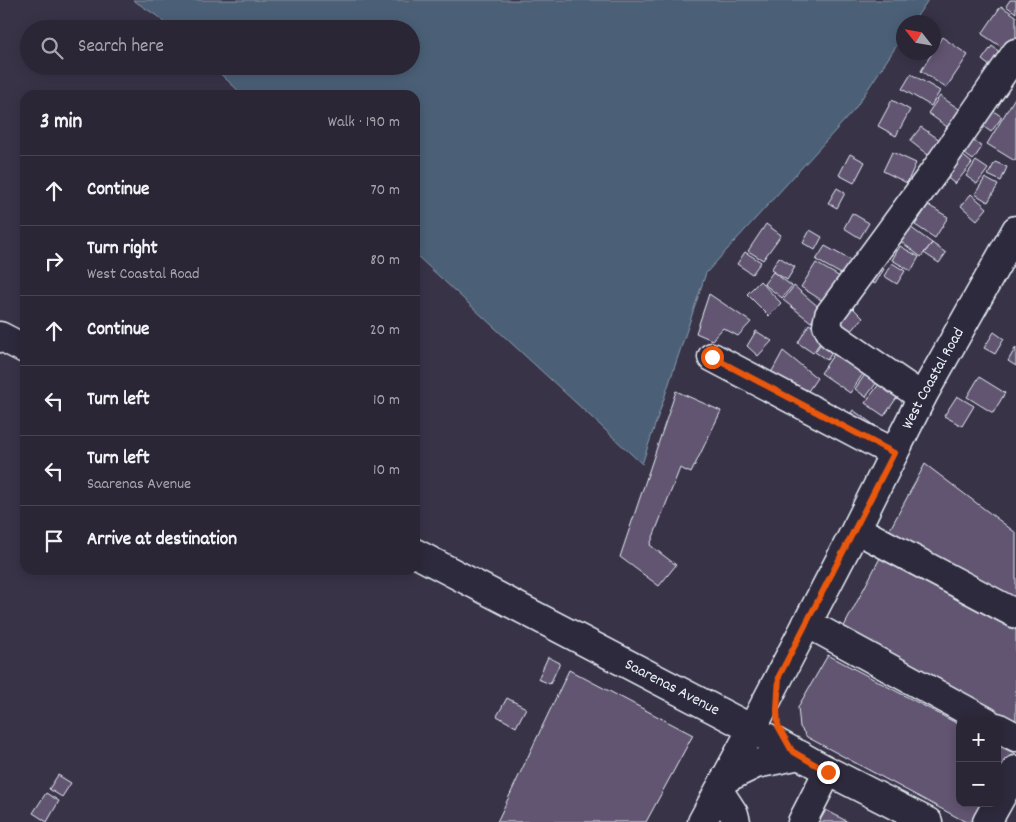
<!DOCTYPE html>
<html lang="en">
<head>
<meta charset="utf-8">
<style>
	:root { --surface:#2b2636; --page:#332e3e; --text:#f1f3f6; --muted:#a6a5ad; --line:#474351 }
	body { margin:0; font-family:Dekko,sans-serif; background:var(--page); color:var(--text) }
	.controls { position:absolute; right:15px; bottom:15px; display:grid; overflow:hidden; border-radius:10px; box-shadow:0 2px 12px #0003 }
	.controls button { width:45px; height:45px; display:grid; place-items:center; padding:0; border:0; border-bottom:1px solid var(--line); background:var(--surface); color:var(--text); font:25px sans-serif }
	.compass { position:absolute; left:896px; top:15px; width:45px; height:45px; border-radius:50%; background:var(--surface); box-shadow:0 2px 12px #0003; rotate:301deg }
	.stop { position:absolute; width:15px; height:15px; margin:-11px; border:4px solid #ea580c; border-radius:50%; background:#fff }
	.stop.end { background:#ea580c; border-color:#fff; box-shadow:0 1px 5px #0008 }
	.list { margin:0; padding:0; list-style:none }
	h2 { display:flex; justify-content:space-between; align-items:center; height:65px; margin:0; padding:0 20px; font-size:21px }
	h2 small { font-size:16px; font-weight:400; color:var(--muted) }
	.list li { display:grid; grid-template-columns:32px 1fr auto; gap:15px; align-items:center; box-sizing:border-box; height:70px; padding:0 20px; border-top:1px solid var(--line) }
	.list b { display:block; font-size:19px; white-space:nowrap }
	.list p { margin:0; font-size:16px; white-space:nowrap; color:var(--muted) }
	.list em { font-size:16px; font-style:normal; color:var(--muted) }
	.icon { flex:none; width:28px; height:28px; fill:none; stroke:currentColor; stroke-width:2; stroke-linecap:round; stroke-linejoin:round }
	.map { position:relative; flex:none; width:1016px; height:822px; overflow:hidden }
	.search { position:absolute; background:var(--surface); box-shadow:0 2px 12px #0003; left:20px; top:20px; width:400px; height:55px; display:flex; align-items:center; gap:12px; box-sizing:border-box; padding:0 18px; border-radius:28px; color:var(--muted); font-size:19px }
	.panel { position:absolute; background:var(--surface); box-shadow:0 2px 12px #0003; left:20px; top:90px; width:400px; height:485px; border-radius:15px }
	.map>svg:first-child { display:block }
</style>
</head>
<body>
<div class="map">
<svg width="1016" height="822" viewBox="0 0 1016 822">
	<rect width="100%" height="100%" fill="#393348"/>
	<filter id="ink" filterUnits="userSpaceOnUse"><feTurbulence type="fractalNoise" baseFrequency=".02" numOctaves="2"/><feDisplacementMap in="SourceGraphic" scale="10" xChannelSelector="R" yChannelSelector="G"/><feConvolveMatrix kernelMatrix="1 2 1 2 8 2 1 2 1" color-interpolation-filters="sRGB"/></filter>
	<g filter="url(#ink)">
		<path fill="#4c6177" stroke="#8a9bab" d="M133,0H928L913,22H904L903,36L854,110L706,273L642,464L415,254V95H243L212,66H411V29H171L157,16Z"/>
		<path fill="#625572" stroke="#e8f1f8" d="M1010,0H1016V13L1006,6Z
			M1001,6L1016,16V41L1009,52L982,34Z
			M942,37L968,55L946,88L921,71Z
			M992,46L1006,57L996,71L982,60Z
			M911,74L940,91L931,106L902,89Z
			M940,96L962,111L950,129L928,113Z
			M1016,96V159L1015,161L987,144Z
			M892,100L910,110L896,136L878,126Z
			M991,109L1002,117L991,132L980,124Z
			M921,127L943,142L932,158L910,141Z
			M971,139L982,147L973,160L962,152Z
			M892,152L916,163L907,183L883,171Z
			M850,154L865,162L854,183L839,175Z
			M961,154L972,163L955,184L944,175Z
			M976,161L988,169L977,184L966,176Z
			M995,162L1007,167L1001,181L988,175Z
			M985,178L998,185L988,202L975,194Z
			M837,188L845,193L837,208L828,203Z
			M971,194L987,208L977,220L961,206Z
			M928,205L948,217L935,238L915,225Z
			M852,213L869,223L860,238L844,228Z
			M766,224L781,235L763,260L748,251Z
			M910,227L932,243L921,257L900,241Z
			M810,230L822,237L815,250L803,243Z
			M932,243L946,253L939,263L924,253Z
			M825,246L852,261L843,275L816,260Z
			M900,246L919,257L911,271L892,260Z
			M745,252L761,262L752,274L737,264Z
			M779,257L795,267L787,280L771,270Z
			M873,262L884,269L875,284L864,278Z
			M816,263L842,278L826,303L801,287Z
			M892,263L905,271L897,284L884,276Z
			M773,272L792,286L782,298L764,284Z
			M760,281L781,303L769,316L747,294Z
			M794,286L821,309L811,322L783,300Z
			M709,294L751,322L738,336L723,328L712,340L696,333Z
			M848,303L863,318L849,334L837,321Z
			M809,324L825,335L813,353L798,343Z
			M756,331L772,341L758,356L747,346Z
			M994,332L1004,339L995,354L984,348Z
			M826,336L838,344L827,360L815,352Z
			M1016,347V366L1008,361Z
			M838,348L867,368L850,393L821,373Z
			M783,351L817,378L804,397L771,373Z
			M871,366L883,374L866,397L855,389Z
			M885,376L903,389L884,416L865,403Z
			M979,377L1005,393L993,413L967,397Z
			M676,391L721,411L691,473L680,468L650,545L676,565L659,586L620,557Z
			M957,396L974,406L962,426L944,416Z
			M853,410L877,427L870,437L847,419Z
			M925,464L1016,533V601L888,533Z
			M880,558L1016,630V728L841,632Z
			M828,655L960,725V803H989L979,822H966L807,737L800,727L798,707Z
			M548,657L560,663L550,684L538,679Z
			M569,670L693,735L646,822H497Z
			M507,698L526,708L516,727L497,716Z
			M997,745L1016,754L997,788Z
			M58,775L71,783L62,797L49,789Z
			M46,793L59,801L47,822L33,813Z
			M826,810L848,822H819Z"/>
		<g fill="none" stroke-linecap="round" stroke-linejoin="round">
			<g stroke="#e8f1f8" stroke-width="31">
				<g id="minor">
					<path d="M0,336L25,349"/>
					<path d="M712,357L894,453"/>
					<path d="M922,397L832,335L827,325L829,315L937,168L1016,53"/>
					<path d="M856,529L1016,614"/>
					<path id="s1" d="M415,553L752,729"/>
					<path d="M807,623L986,721"/>
					<path d="M997,727L1016,737"/>
					<path d="M719,791L734,814L736,822"/>
					<path d="M802,822L828,771"/>
					<path d="M987,822L1016,770"/>
				</g>
			</g>
			<g stroke="#e8f1f8" stroke-width="31">
				<g id="major">
					<path d="M752,729L828,771L928,822"/>
					<path d="M725,779L756,764L800,755"/>
					<path id="s2" d="M702,822L752,729L856,529L922,397L1016,230"/>
				</g>
			</g>
			<use href="#minor" stroke="#2f2a3d" stroke-width="28"/>
			<use href="#major" stroke="#2f2a3d" stroke-width="28"/>
		</g>
	</g>
	<g fill="none" stroke-linecap="round" stroke-linejoin="round" filter="url(#ink)">
		<path stroke="#ea580c" stroke-width="6" d="M712,357L894,453L779,676L777,710L778,726L792,751L828,772"/>
	</g>
	<g text-anchor="middle" dominant-baseline="central" stroke-width="4" stroke-linejoin="round" paint-order="stroke">
		<g font-size="16" fill="#e8f1f8" stroke="#2f2a3d">
			<text stroke="none"><textPath href="#s2" startOffset="500">West Coastal Road</textPath></text>
			<text stroke="none"><textPath href="#s1" startOffset="290">Saarenas Avenue</textPath></text>
		</g>
	</g>
</svg>
<div class="controls">
<button>+</button>
<button>−</button>
</div>
<svg class="compass" viewBox="-18 -18 36 36"><path d="M0-13l5 13h-10z" fill="#e53935"/><path d="M0 13l5-13h-10z" fill="#a6a5ad"/></svg>
<div class="stop" style="left:712px;top:357px"></div>
<div class="stop end" style="left:828px;top:772px"></div>
<div class="search"><svg class="icon" aria-label="search" viewBox="0 0 24 24"><circle cx="10" cy="10" r="6"/><path d="M15 15l6 6"/></svg>Search here</div>
<section class="panel">
<h2>3 min<small>Walk · 190 m</small></h2>
<ul class="list">
<li><svg class="icon" aria-label="ahead" viewBox="0 0 24 24"><path d="M12 20V5M6 11l6-6 6 6"/></svg><div><b>Continue</b></div><em>70 m</em></li>
<li><svg class="icon" aria-label="right" viewBox="0 0 24 24"><path d="M7 20v-9h11M14 6l5 5-5 5"/></svg><div><b>Turn right</b><p>West Coastal Road</p></div><em>80 m</em></li>
<li><svg class="icon" aria-label="ahead" viewBox="0 0 24 24"><path d="M12 20V5M6 11l6-6 6 6"/></svg><div><b>Continue</b></div><em>20 m</em></li>
<li><svg class="icon" aria-label="left" viewBox="0 0 24 24"><path d="M17 20v-9H6M10 6l-5 5 5 5"/></svg><div><b>Turn left</b></div><em>10 m</em></li>
<li><svg class="icon" aria-label="left" viewBox="0 0 24 24"><path d="M17 20v-9H6M10 6l-5 5 5 5"/></svg><div><b>Turn left</b><p>Saarenas Avenue</p></div><em>10 m</em></li>
<li><svg class="icon" aria-label="arrive" viewBox="0 0 24 24"><path d="M6 21V4h12l-3 4 3 4H6"/></svg><div><b>Arrive at destination</b></div></li>
</ul>
</section>
</div>
</body>
</html>
